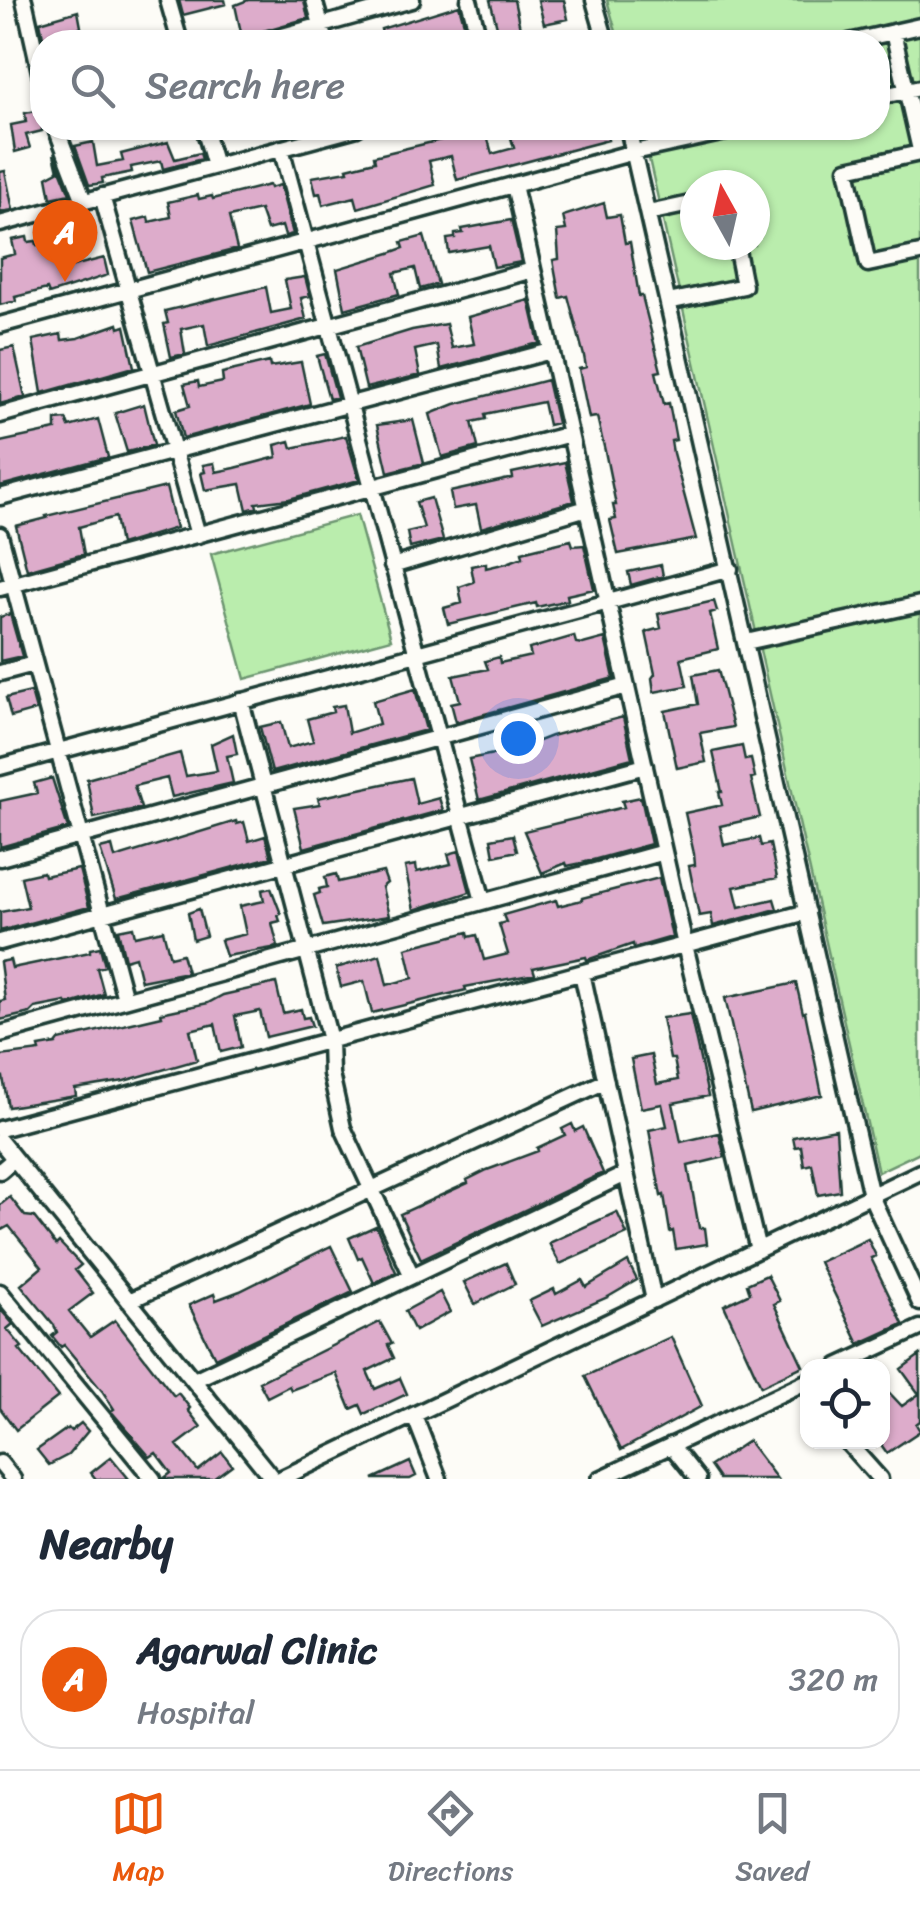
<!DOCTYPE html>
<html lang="en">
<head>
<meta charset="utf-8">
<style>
	:root { --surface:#fff; --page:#f2f2f3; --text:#1f2937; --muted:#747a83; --line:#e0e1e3; --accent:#ea580c }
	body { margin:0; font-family:Sriracha,sans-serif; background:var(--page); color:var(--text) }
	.controls { position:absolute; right:30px; bottom:30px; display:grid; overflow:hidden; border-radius:20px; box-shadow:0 2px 8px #0004 }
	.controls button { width:90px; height:90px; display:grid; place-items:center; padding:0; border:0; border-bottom:2px solid var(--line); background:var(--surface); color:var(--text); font:50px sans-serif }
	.compass { position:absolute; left:680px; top:170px; width:90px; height:90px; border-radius:50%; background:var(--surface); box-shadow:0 2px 8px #0004; rotate:352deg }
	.you { position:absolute; left:518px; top:738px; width:35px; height:35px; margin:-25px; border:8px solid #fff; border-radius:50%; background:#1a73e8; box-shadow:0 0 0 15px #1a73e833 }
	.badge { display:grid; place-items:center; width:65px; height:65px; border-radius:50%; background:var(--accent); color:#fff; font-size:32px; font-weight:700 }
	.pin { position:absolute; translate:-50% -82px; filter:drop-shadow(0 2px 5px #0008) }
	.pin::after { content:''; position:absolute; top:52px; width:35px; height:30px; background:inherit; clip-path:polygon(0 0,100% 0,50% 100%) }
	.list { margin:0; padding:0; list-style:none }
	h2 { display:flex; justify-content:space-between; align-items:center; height:130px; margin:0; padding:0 40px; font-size:42px }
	h2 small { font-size:32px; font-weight:400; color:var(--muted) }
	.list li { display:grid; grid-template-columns:65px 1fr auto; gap:30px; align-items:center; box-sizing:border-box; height:140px; margin:0 20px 20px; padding:0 20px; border:2px solid var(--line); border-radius:40px }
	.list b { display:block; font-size:38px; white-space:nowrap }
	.list p { margin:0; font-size:32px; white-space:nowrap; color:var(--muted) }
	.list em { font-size:32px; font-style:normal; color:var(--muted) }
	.icon { flex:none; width:55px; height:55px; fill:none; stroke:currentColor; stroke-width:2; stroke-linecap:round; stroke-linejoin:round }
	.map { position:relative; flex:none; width:920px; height:1479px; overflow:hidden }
	.search { position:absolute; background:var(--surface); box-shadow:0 2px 8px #0004; left:30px; right:30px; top:30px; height:110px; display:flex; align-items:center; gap:25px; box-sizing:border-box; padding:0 35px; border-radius:40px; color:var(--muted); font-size:38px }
	.sheet { height:290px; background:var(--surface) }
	nav { display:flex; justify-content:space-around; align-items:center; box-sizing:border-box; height:140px; border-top:2px solid var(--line); background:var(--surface); font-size:28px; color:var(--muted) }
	nav a { display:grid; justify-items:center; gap:5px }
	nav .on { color:var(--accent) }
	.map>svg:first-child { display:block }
</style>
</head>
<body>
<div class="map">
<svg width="920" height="1479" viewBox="0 0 920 1479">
	<rect width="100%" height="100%" fill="#fdfcf7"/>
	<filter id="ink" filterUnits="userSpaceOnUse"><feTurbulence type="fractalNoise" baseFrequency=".01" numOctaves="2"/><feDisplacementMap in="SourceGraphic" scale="20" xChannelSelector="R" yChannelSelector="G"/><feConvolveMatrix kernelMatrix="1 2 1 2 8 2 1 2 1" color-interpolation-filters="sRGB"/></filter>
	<g filter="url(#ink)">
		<path fill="#baedad" stroke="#6c9570" stroke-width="2.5" fill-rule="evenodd" d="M607,0H920V1152L878,1172L642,128H878V42H619ZM695,185H755V245H695Z
			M357,515L391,639L245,679L211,554Z"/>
		<path fill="#ddaccb" stroke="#1f3d34" stroke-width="2.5" d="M179,0H225L226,4L183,15Z
			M248,0H304L308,18L242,37L235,5Z
			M490,0H514L523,42H501Z
			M538,0H564L568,19L544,24Z
			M459,5L469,42H363L362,38L382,34L381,29Z
			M78,11L81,27L65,31L66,39L44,42L40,22Z
			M42,110V131L26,135L30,148L15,152L11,125L26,122L25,113Z
			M470,128H485L492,154L514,148L508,128H548L549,133L572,128H605L608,140L457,180L451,156L429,161L435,185L358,208L355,197L323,205L320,193L316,194L312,177L348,171L347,168L375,161L374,156L445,139L471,131Z
			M93,142L97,166L123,161L121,154L168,142L175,159L200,153L202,159L163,169L161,161L131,167L132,172L102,178L103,183L89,185L75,146Z
			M54,154L70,194L51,198L47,177L58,171Z
			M5,171L13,210L0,212V172Z
			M269,185L270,188L280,185L293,234L285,236L282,226L267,230L260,210L229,217L237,249L147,272L133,221L148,217L149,222L171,217L168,202L198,195L199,199L212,196L213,199Z
			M604,203L607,217L620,215L625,243L630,242L639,296H642L661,371L656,372L664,404L669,403L676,440L671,441L673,453L696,539L618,554L610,520L616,519L613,505H616L605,451L597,417L589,418L579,369L586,367L584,356L568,296L560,298L553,260L559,259L557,231L566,230L563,216Z
			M511,220L521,262L494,267L489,246L449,253L447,239L455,238V234L463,233L462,229Z
			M424,236L438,284L420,289L415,268L394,273L399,294L345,309L337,269L390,253L404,248L402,242Z
			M27,237L28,242L36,241L37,245L67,239L73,266L104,258L108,275L49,294L47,289L15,297L16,301L0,305V258L15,254L12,240Z
			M305,277L310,296L301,298L306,319L208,346L204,324L181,329L185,354L171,357L164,324L168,323L165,311L266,287L271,313L291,309L285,280Z
			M529,300L539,343L441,369L437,345L415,350L420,375L366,388L356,347L412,330L446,324L452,348L474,344L468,317Z
			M118,324L119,328L125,326L134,367L42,393L33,340L61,334L62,340L78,338Z
			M14,347L25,397L0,404V350Z
			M325,354L337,397L329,399L317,356Z
			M269,362L270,367L301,362L310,404L183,438L176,410L190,406L184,384L198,381L199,387L223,382L222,373Z
			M547,380L557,423L548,425L543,402L485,414L486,419L472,422L478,447L442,457L430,414L455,404Z
			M144,404L154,445L127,452L115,413Z
			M66,419L69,427L98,419L108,457L0,486V442L56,430V420Z
			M413,420L424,463L388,472L377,425Z
			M346,436L359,480L289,499L256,503L257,507L247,510L241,484L205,490L201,473L205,472L203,465L214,463L216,472L235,468L277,457L275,445L290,441L292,448Z
			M565,462L574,501L481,528L476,505L453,509L450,492L513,478L512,473Z
			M166,487L176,528L120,545L115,517L79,527L84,554L27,570L16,526L47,518L46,516Z
			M431,498L443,540L410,548L407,532L424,528L416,502Z
			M571,540L573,546L584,545L594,589L567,595L568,600L537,607L536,603L448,624L444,608L462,603L459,587L474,582L471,566L486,563V568L507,563L523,557L522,552Z
			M661,565L663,576L631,585L628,572Z
			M714,601L717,611L710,613L718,649L681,658L687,686L654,692L652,678L655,674L646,632L661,628L658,614Z
			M10,614L22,656L0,661V617Z
			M574,636L576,643L583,644L605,638L614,678L456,722L451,703L460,701L453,676L488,669L485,661L499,657L500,663L531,656L529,649Z
			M718,670L733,727L700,733L706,762L677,768L665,711L698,704L693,675Z
			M415,689L426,730L272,772L260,727L281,722L288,748L313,741L307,719L333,712L332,707L344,705L349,733L379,724L373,701Z
			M31,692L36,710L11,717L6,698Z
			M623,717L632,758L479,800L469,759L518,749L551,736Z
			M233,734L237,754L227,756L233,783L172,797L167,778L134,786L141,808L94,818L87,779L180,753L186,776L217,771L211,744Z
			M742,746L745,760L751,759L755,777L751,778L760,817L720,826L724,845L759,838L761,846L770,844L777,878L734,887L739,907L774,899L777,909L713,926L711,914L699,916L689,866L695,865L694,854L685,813L722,805L719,792H722L713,752Z
			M52,778L68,828L0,847V801L37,793L34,783Z
			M411,778L417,804L439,798L443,810L304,848L294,808L320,804L318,798Z
			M641,797L651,844L582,863L567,866L566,863L542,873L524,831L624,807L622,801Z
			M236,821L237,824L244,822L249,841L265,836L271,857L116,899L100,849L112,846L115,858Z
			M513,835L517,851L494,856L491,839Z
			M459,851L470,892L414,910L405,867L416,865L417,872L451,864L448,854Z
			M79,869L89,907L0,931V912L28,907L21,877L43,872L44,876Z
			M383,872L387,883L382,887L389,916L323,926L314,895L320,893L319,889L327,887L325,877L336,874L338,882Z
			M659,878L672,937L634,948L633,944L587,960L586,957L533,968L535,974L465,987L466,990L372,1013L364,981L341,987L336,968L380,955L387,985L413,978L406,948L468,932L469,937L477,935L484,960L508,954L499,924L506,922L503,915L556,900L558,906L582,900V898Z
			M271,888L281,914L278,915L280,921L272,923L278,947L226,956L221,940L246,934L240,906L264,901L262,890Z
			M199,909L206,936L193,940L188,913Z
			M133,927L135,936L163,930L170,957L182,954L187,972L141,981L135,957L125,960L118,930Z
			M100,947L105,966L97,968L104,994L67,1005L66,1002L35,1008L30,1013L0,1020V1001L5,1000L0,962L10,960L12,968L90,952V949Z
			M276,983L283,1013L301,1009L303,1018L309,1017L312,1026L266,1037L260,1011L235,1016L241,1047L221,1052L215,1024L190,1030L197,1060L124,1081L75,1089L76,1096L8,1107L3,1077L0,1078V1056L40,1051L39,1047L56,1044L59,1040L162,1016L161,1013L208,1003L223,995Z
			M796,983L803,1013L805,1012L822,1095L751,1112L725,998Z
			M690,1014L708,1096L673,1103L681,1142L719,1133L725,1157L688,1166L699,1228H705L707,1244L676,1249L673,1231L670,1232L664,1195L661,1196L649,1130L667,1126L662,1104L641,1108L631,1059L651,1055L657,1084L678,1080L674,1059H670L662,1018Z
			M572,1124L575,1131L583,1127L603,1173L421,1259L400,1214L468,1183L467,1180L487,1170L538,1151L537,1148L565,1135L562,1129Z
			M836,1129L840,1191L818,1195L812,1164L804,1166L801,1146L795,1147L793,1137Z
			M10,1197L25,1216L34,1217L56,1245L59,1242L81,1265L75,1270L93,1293L69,1311L90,1337L115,1320L174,1396L178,1393L190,1408L188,1410L201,1427L177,1445L198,1471L222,1452L232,1465L213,1479H163L171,1473L156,1453L150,1457L111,1411L114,1409L103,1392L64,1345L61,1347L52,1336L57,1332L54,1325L21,1285L42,1267L9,1226L0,1231V1205Z
			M617,1212L627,1234L560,1264L549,1243Z
			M376,1226L396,1272L374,1283L362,1257L358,1259L349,1238Z
			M868,1239L876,1256L871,1258L903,1324L859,1344L819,1262Z
			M331,1246L353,1292L215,1358L189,1305L214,1294L216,1300L240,1291Z
			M628,1262L637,1280L608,1297L542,1326L529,1301L554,1289L556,1294L582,1280L586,1287Z
			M506,1263L515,1284L475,1304L464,1282Z
			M767,1275L780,1301L774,1304L803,1366L761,1386L724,1305L750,1293L747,1284Z
			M440,1292L450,1312L415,1331L405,1311Z
			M0,1309L13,1324L7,1329L22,1347L19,1349L58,1397L16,1430L0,1408Z
			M380,1322L392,1344L388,1345L394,1358L367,1371L375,1389L400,1378L407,1394L364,1414L360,1405L351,1409L336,1373L291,1390L289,1386L267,1397L259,1382Z
			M671,1337L702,1406L621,1450L585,1376Z
			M920,1355V1421L916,1424L920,1431L887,1453L882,1446V1385L902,1406L919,1394L901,1369Z
			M81,1423L88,1431L68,1455L49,1465L37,1450L68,1428L71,1431Z
			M748,1441L777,1479H719L710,1466Z
			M111,1457L129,1479H96L91,1473Z
			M410,1462L416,1476L410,1479H373Z"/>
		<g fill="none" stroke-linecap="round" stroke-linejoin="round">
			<g stroke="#1f3d34" stroke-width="21">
				<path id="minor" d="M24,0L42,81
					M168,0L180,42
					M314,0L326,42
					M469,0L480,42
					M594,0L606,42
					M893,32L920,150
					M261,42L412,0
					M849,42L920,26
					M878,97L920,88
					M56,128L84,201
					M204,128L215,166
					M628,128L871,1196L920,1303
					M281,148L483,901
					M920,153L847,169L868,264L920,253
					M514,185L685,945L758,1250
					M102,196L198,535
					M648,213L695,203
					M0,224L357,128
					M668,302L744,286L736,245
					M0,325L634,152L744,128
					M0,415L533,270
					M0,497L551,351
					M0,535L125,999
					M392,566L587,508
					M0,588L570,434
					M746,642L920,604
					M0,673L34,664
					M241,701L330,1040L331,1074L343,1128L412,1276
					M0,767L730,569
					M0,858L627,686
					M0,942L645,766
					M582,973L654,1300
					M0,1034L664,852
					M0,1129L807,912
					M0,1141L273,1479
					M0,1171L14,1159
					M0,1292L153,1479
					M129,1301L606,1081
					M838,1366L920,1328
					M194,1380L626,1174
					M414,1415L439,1479
					M847,1442L880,1479
					M671,1445L698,1479
					M0,1463L13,1479
					M280,1479L920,1172
					M600,1479L808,1381"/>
			</g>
			<use href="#minor" stroke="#fdfcf7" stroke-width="14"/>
		</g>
	</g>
</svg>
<div class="controls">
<button><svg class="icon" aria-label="locate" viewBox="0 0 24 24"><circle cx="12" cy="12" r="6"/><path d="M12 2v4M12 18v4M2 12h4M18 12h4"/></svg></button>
</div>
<svg class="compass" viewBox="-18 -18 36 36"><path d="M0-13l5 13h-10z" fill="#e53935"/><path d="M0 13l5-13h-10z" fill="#747a83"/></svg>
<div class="you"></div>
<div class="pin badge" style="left:65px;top:282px">A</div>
<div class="search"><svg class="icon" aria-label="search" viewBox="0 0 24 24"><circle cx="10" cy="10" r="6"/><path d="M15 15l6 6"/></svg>Search here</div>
</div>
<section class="sheet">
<h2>Nearby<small></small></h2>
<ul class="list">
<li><span class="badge">A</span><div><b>Agarwal Clinic</b><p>Hospital</p></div><em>320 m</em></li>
</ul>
</section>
<nav>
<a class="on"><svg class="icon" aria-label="map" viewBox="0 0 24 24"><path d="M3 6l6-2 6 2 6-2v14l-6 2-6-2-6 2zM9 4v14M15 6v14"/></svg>Map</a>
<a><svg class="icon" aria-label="directions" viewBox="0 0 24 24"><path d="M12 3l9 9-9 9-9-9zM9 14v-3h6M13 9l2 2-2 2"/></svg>Directions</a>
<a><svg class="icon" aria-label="saved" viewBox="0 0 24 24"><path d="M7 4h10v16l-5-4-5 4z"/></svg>Saved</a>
</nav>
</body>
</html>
